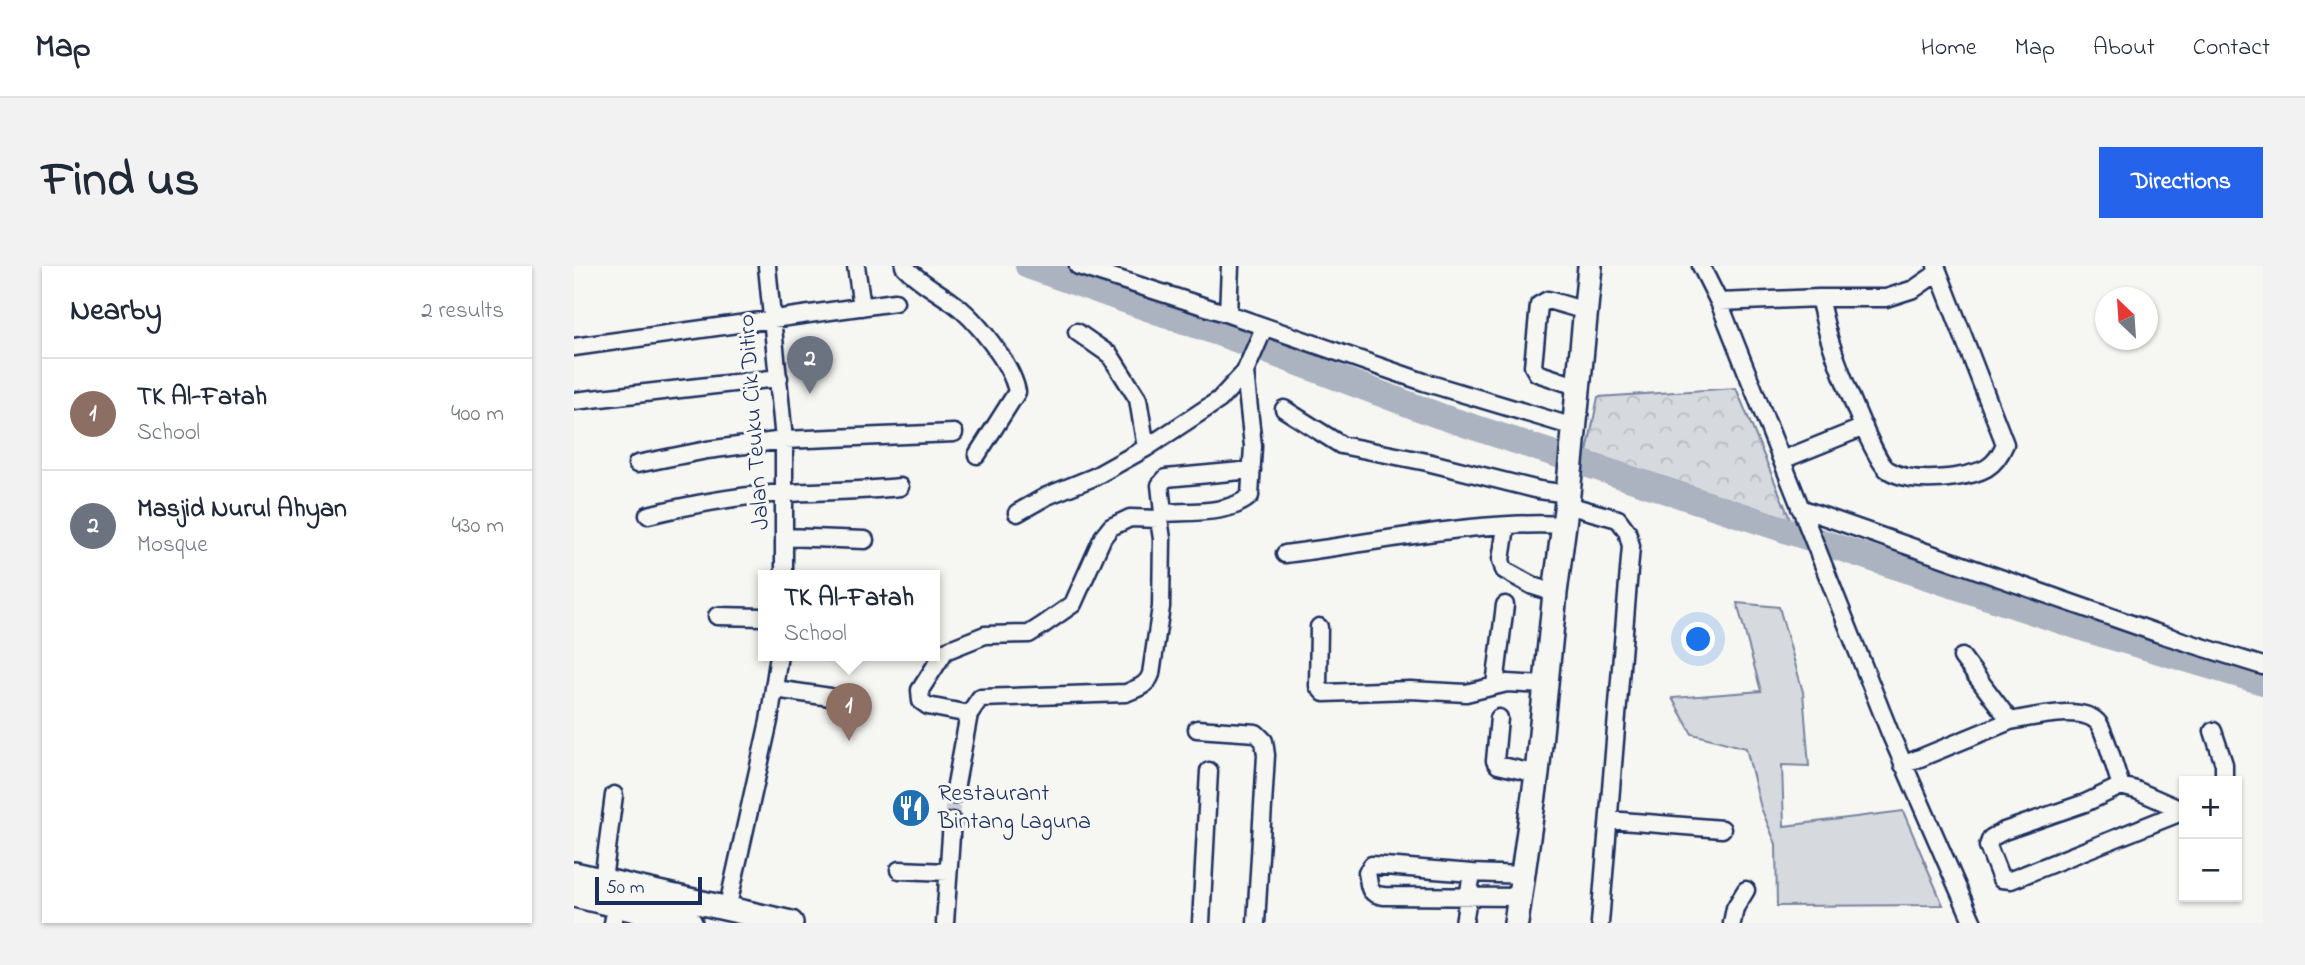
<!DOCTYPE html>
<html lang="en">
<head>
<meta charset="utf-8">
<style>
	:root { --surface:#fff; --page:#f2f2f3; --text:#1f2937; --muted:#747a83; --line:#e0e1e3; --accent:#2563eb }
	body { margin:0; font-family:"Indie Flower",sans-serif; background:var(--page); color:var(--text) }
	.controls { position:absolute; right:21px; bottom:21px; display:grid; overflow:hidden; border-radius:0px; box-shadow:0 2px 5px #0004 }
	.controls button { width:63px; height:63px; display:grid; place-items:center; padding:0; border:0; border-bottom:2px solid var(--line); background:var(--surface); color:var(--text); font:35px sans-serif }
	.compass { position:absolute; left:1521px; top:21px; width:63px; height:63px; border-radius:50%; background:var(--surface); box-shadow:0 2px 5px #0004; rotate:335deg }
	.scale { position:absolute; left:21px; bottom:18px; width:107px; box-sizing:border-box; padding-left:7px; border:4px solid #1b2f5e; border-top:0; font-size:19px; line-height:24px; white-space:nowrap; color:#1b2f5e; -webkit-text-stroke:5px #f6f6f2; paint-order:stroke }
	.you { position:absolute; left:1125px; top:374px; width:24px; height:24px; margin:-18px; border:5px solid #fff; border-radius:50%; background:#1a73e8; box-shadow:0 0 0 10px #1a73e833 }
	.badge { display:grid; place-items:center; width:46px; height:46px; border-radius:50%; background:var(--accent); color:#fff; font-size:23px; font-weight:700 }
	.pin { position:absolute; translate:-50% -58px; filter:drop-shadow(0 2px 4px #0008) }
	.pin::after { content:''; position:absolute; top:37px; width:24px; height:21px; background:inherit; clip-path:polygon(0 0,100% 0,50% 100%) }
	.popup { position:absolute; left:184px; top:304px; width:182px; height:91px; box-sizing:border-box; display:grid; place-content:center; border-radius:0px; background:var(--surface); filter:drop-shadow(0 2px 5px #0005); font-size:23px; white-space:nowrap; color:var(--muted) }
	.popup b { font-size:26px; color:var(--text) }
	.popup::after { content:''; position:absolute; left:50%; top:100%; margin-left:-14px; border:14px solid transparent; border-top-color:var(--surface) }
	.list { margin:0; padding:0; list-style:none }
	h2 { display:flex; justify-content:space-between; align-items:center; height:91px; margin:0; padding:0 28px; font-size:30px }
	h2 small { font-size:23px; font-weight:400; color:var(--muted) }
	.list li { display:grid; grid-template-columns:46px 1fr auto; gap:21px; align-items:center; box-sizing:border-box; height:112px; padding:0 28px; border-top:2px solid var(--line) }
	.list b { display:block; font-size:26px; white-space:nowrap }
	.list p { margin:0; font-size:23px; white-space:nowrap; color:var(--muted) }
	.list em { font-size:23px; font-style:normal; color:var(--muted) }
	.map { position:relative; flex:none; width:1689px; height:657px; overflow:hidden; border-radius:0px }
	header { display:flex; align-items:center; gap:42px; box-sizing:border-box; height:98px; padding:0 35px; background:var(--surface); border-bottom:2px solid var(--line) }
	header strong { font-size:33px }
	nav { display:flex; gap:38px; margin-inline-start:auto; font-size:24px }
	.intro { display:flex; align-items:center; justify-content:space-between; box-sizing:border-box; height:168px; padding:0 42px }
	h1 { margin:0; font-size:49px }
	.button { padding:18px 32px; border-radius:0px; background:var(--accent); color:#fff; font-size:24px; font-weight:700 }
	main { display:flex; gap:42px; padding:0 42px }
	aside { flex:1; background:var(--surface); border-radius:0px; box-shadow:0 2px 5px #0004 }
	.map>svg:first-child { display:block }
</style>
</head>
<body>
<header>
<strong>Map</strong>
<nav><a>Home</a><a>Map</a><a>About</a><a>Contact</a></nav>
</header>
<div class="intro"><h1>Find us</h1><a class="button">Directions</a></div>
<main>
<aside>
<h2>Nearby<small>2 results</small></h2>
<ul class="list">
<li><span class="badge" style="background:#8d6e63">1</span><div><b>TK Al-Fatah</b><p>School</p></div><em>400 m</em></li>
<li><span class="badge" style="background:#6b7280">2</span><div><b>Masjid Nurul Ahyan</b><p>Mosque</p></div><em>430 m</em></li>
</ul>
</aside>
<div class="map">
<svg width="1689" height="657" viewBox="0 0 1689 657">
	<defs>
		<pattern id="forest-crowns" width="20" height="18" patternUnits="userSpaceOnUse" patternTransform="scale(1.75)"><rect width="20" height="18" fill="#d6d9dd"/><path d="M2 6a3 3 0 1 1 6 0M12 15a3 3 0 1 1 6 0" fill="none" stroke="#b7bbc0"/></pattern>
	</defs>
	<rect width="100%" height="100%" fill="#f6f6f2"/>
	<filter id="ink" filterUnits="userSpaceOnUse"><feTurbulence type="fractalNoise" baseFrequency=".0143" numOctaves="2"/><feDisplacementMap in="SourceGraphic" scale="14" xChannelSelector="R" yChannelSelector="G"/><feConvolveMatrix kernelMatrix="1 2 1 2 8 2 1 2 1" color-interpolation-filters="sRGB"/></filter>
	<g filter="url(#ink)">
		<path fill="#d6d9dd" stroke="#78849e" stroke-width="2" d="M1163,337L1205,341L1229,426L1235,500L1208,499L1210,560L1329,545L1369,639L1203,640L1202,578L1187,542L1172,482L1118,468L1098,432L1187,425Z"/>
		<path fill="url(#forest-crowns)" stroke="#78849e" stroke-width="2" d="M1162,122L1216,253L1013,186L1024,131Z"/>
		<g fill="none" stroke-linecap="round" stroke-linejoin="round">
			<path stroke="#abb2c0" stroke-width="26" d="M454,0L661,73L866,150L1511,363L1689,416"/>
			<path stroke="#caced4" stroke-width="16" stroke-dasharray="16 8" stroke-linecap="butt" d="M378,555L380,529"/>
			<g stroke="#1b2f5e" stroke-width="21">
				<path id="minor" d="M193,0L210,174V309
					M282,0L288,41
					M330,0C344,15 361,24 378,36C401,52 438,98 443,126L403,189
					M504,0L654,48L850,116L1000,161
					M1127,0L1145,36L1316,467L1399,657
					M1245,32C1249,47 1252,63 1257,78C1264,99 1300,196 1314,204C1333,216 1361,214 1382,211C1408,206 1420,204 1431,178L1362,0
					M1145,36L1245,32H1312L1340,23L1363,7
					M654,48L656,0
					M503,66L536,89L564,133L572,182
					M0,81L321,36
					M1005,121L963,107L959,100L965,39L974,34L1012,45
					M0,135L205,112
					M710,143L767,179L853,196L965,224L994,228
					M1208,194L1290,161
					M63,198L133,184L210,174L380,167
					M993,239L1044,253L1053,265L1057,280L1026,657
					M1226,242L1583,367L1689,400
					M443,247L473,230L520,211L572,182L645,134L671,106L690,62
					M589,247L586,219L592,212L678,204
					M74,249C119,238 166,229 213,227C251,225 288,225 326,221
					M932,261L927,294L930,304L959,320L981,327
					M211,271L291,274
					M711,288C803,277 898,254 991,259
					M143,350L189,351
					M745,361L744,420L750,427L836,424L892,427L933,417L971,419
					M1388,391L1436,455C1457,452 1510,437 1525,458C1532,469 1542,506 1547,520L1562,524L1610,545
					M921,419L931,339
					M201,423L256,431
					M395,448L354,440L347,435L346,424L371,385L411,369L455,368L469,359L499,338L529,271L537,261L556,252L585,253
					M925,452L921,495L924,499L963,508
					M623,463L682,467L690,475L692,489L682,657
					M1639,465L1650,498V515
					M1329,499L1436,455
					M1547,520L1511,537L1430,565L1417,572L1414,580L1427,613L1437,614L1610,545
					M380,529L395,448L406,432L552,427C563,422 573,420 577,408L587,341L588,273L585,253L589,247C616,245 655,249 676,230L679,180L671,106
					M1035,554L1148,563
					M325,604L374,606
					M898,607L798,599L793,606C796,621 793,628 810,630L947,631
					M29,614L40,529
					M153,644L195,455L205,389
					M39,657L43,638
					M371,657L378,555
					M627,657L635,505
					M890,657L898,607L950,609
					M1158,657L1161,642L1172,624"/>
			</g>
			<g stroke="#1b2f5e" stroke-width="28">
				<path id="highway" d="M0,608L217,657
					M0,629L116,657
					M942,657L963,508L981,327L994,228L1016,0"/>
			</g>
			<use href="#minor" stroke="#f6f6f2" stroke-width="16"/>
			<use href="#highway" stroke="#f6f6f2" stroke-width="23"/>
		</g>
	</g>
	<defs>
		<g id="restaurant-disc" transform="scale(2.0125)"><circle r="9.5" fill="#1f6fb2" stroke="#f6f6f2"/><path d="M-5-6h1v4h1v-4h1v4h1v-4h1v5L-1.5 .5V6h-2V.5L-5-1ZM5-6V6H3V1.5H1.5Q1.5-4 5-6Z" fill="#fff"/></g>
	</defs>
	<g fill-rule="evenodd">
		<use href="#restaurant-disc" x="337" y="542"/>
	</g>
	<g text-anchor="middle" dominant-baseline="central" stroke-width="6" stroke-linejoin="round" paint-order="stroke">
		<g font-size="24" fill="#1b2f5e" stroke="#f6f6f2">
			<text transform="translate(181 156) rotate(-94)">Jalan Teuku Cik Ditiro</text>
		</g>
		<g font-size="24" fill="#1b2f5e" stroke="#f6f6f2" text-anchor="start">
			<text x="364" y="528">Restaurant<tspan x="364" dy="28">Bintang Laguna</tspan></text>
		</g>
	</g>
</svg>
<div class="controls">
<button>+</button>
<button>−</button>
</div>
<svg class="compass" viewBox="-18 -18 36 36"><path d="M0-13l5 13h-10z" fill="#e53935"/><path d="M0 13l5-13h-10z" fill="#747a83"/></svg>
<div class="scale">50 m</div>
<div class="you"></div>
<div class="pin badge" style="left:275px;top:475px;background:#8d6e63">1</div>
<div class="popup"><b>TK Al-Fatah</b>School</div>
<div class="pin badge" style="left:236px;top:128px;background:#6b7280">2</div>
</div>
</main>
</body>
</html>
